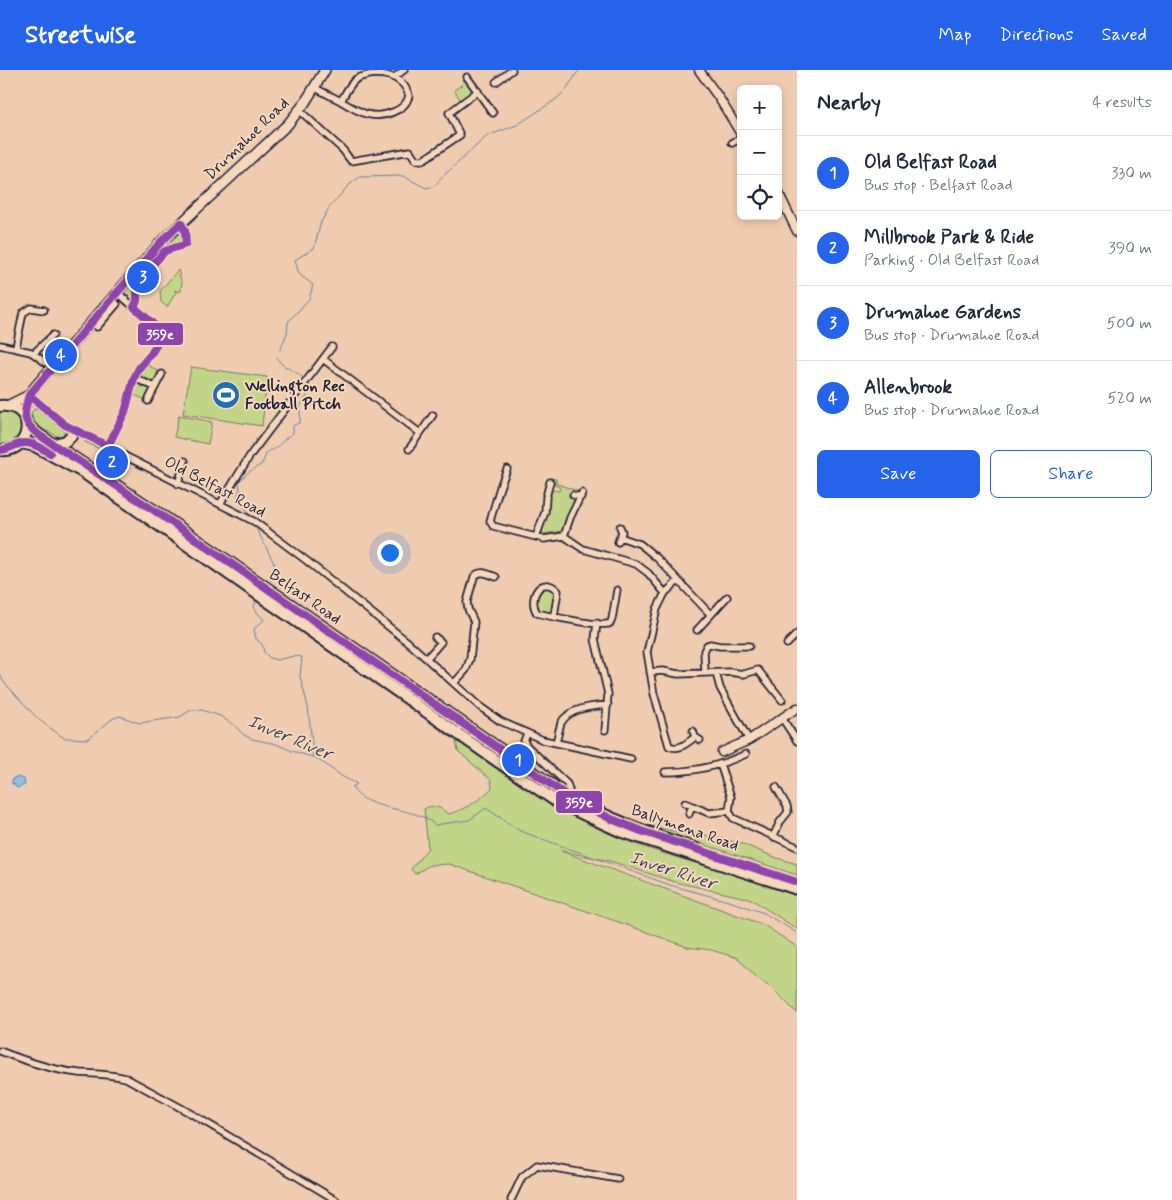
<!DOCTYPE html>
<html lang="en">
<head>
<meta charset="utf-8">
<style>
	:root { --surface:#fff; --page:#f6f6f7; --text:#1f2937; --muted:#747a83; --line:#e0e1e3; --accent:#2563eb }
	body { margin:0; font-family:Mynerve,sans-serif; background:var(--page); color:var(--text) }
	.controls { position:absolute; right:15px; top:15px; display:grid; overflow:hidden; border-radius:8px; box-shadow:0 2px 8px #0003 }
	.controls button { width:45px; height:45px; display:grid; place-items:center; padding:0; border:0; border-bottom:1px solid var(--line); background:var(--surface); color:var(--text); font:25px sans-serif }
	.you { position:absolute; left:389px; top:482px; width:18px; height:18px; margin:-12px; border:4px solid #fff; border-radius:50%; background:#1a73e8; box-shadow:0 0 0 8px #1a73e833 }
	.badge { display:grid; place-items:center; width:32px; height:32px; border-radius:50%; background:var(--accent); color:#fff; font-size:16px; font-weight:700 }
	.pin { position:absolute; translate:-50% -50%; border:2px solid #fff; box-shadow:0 1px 5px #0006 }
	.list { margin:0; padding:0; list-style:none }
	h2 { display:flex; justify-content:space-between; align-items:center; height:65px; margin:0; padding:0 20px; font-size:21px }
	h2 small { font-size:16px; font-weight:400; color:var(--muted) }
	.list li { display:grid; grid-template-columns:32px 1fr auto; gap:15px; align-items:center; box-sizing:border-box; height:75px; padding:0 20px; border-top:1px solid var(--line) }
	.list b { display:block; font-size:19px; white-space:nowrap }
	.list p { margin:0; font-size:16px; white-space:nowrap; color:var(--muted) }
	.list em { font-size:16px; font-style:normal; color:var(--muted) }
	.actions { display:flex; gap:10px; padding:15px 20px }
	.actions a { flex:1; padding:11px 0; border:1px solid var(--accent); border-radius:8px; text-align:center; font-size:18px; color:var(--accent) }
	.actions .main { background:var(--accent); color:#fff }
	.icon { flex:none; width:28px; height:28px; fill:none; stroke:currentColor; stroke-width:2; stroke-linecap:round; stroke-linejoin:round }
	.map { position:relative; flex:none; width:797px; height:1130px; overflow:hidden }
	header { display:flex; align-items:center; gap:30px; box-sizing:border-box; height:70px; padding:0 25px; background:var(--accent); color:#fff }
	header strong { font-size:24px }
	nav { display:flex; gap:28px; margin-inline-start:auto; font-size:18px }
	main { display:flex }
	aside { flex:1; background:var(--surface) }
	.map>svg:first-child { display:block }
</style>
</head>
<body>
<header>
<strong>Streetwise</strong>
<nav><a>Map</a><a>Directions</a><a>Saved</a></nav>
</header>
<main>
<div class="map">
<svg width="797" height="1130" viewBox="0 0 797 1130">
	<rect width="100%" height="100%" fill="#efccaf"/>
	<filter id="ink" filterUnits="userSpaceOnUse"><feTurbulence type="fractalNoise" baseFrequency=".02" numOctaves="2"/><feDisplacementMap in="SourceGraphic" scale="10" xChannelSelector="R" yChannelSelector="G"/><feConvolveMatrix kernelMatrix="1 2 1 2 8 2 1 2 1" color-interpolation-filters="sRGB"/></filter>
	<g filter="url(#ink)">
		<path fill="#c2d488" stroke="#727b62" d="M464,10L474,21L461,31L454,20L463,14L462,11Z
			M182,158L185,170L179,174L168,176L138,210L135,230L132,231L125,224V220L169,171Z
			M178,200L182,213L181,221L179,222L174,220L176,222L167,237L161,232L160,221Z
			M148,295L158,301L156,305L158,308L154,313L147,311L141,305L142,302Z
			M191,297L267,307L262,356L183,344Z
			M138,312L152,318L144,329L134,325L136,314Z
			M34,339L39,340L64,361L65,366L59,367C46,359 35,360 31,343Z
			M8,341C11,342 16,344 18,346C30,360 16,377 0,373V342Z
			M179,345L212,352L208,374L174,367Z
			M86,370L142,398V399L85,372Z
			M550,408L556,409L557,414L578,421L581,419L579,423L572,422L571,426L577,429L563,461L543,464L541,458L548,441L550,423L554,420L559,421L560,418L555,415L554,410L550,409Z
			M546,517L555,521L552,542L550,543L538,541C535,534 537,525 540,519Z
			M395,613L567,730L566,732L393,614Z
			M456,672L462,674C509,709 558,742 612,765C672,790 737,801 797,826V859L751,829L675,812L610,791L561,781L764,855L797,877V943L774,920L756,907L738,888L711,880L687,877L630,856L449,794L430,795L415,804L411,799L428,778L424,739C434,733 440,738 449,744C467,738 479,731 492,718L491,710L458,681Z
			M635,752L685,764L696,763L743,774L777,788L797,794V805Z"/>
		<path fill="#8ec0ea" stroke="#6381a4" d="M17,707L24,709L25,715L17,718L15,716L14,714H12V709Z"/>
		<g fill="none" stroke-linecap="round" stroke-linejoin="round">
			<path stroke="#6381a4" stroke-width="1" d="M280,280L287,263L288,252L309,229L313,215L299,204L295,190L314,178L321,152L329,138L349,115L360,107L403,106L426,118L435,116L441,108L487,66L517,55L555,30L565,21L579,0
				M277,287C280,298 295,299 303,308
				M250,446L238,426V422L240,420L239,411L249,402L262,394L267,382C281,378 281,370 293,363V356L300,352V336L312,319L309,315
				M254,454L275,495V509L270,510
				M257,530L254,536L256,541L264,550L254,559L256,569L262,574L264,582L270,588L277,590L294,586L302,587L300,606L308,637L313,682L312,686
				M0,604L3,611L38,649L64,668L88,669L112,649L120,646L139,653L180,647L191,640H202L220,646L235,656L244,665L252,669L276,674L292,681L316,688L343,707L357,714L352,717C366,743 415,735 435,755L469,750L486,738L520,761L670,815L732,832L764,843L797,863"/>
			<g stroke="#22223b" stroke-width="9">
				<path id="minor" d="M396,6L404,0
					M467,7L493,43
					M496,12L512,0
					M314,17C322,22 331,26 339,30C357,41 372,51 393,42C401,39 407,34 409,26C403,3 375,0 356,9C349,15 345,24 341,31
					M299,40L343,80L351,91L410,81L416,90H423L460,65L449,43L478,21
					M732,73L741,68
					M134,237L137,231V214L141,207L165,181L186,173L184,159L181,153
					M97,257L117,234
					M0,275L31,282L52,297
					M16,277L23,243L31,238L44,240
					M34,283L53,265
					M323,289L420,363
					M134,308L155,317
					M29,325L65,355L74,360L255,452L307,491L409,573L479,636L500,651L543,670L631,689
					M148,331L162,304
					M108,376L125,342L134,308L139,298L151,284L161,267L159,259L118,223
					M409,379L433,345
					M507,399L500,417L490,451L493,456L544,469L564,466L583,479L636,494L648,503L665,523
					M178,414L185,391
					M573,425L581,427
					M220,434L251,384L332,277
					M564,466L570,448L582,423
					M536,467L545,442L546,427L550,412
					M620,467L640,474L657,488L711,545
					M618,472L622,462L620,457
					M678,511L665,523L657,539L647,582L654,624L669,676C679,681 687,673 695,667
					M554,546L558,521C541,503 527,529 537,543C548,546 598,556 607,554C611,554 611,552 612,549L617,520
					M597,553L595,569L608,624L605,660
					M697,560L727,527
					M787,574L797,564
					M427,588L441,572L435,567
					M650,602L663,601L678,604L730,602L744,604L758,600L782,630
					M705,603L704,581L707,575L710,574L720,576H749
					M716,603L720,618L749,670
					M455,612L466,600L470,589L474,552L468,539L467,532L474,507C480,499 488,504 496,507
					M782,648L797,671
					M693,661L695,667L700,670
					M527,664L524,671L526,675L567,714L569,720L566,725
					M556,673C558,666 559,659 561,653C569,638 593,636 608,635
					M720,694L731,727L729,741L733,748L797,777
					M665,702C693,702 720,696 746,684
					M685,733L709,743L729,741
					M689,744L692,736
					M773,767L780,752L788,742L787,736L776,717
					M0,981C25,991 52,1000 79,1003C95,1004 110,1004 126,1008L190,1043L336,1130
					M511,1130L522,1107L537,1095L618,1109"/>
			</g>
			<g stroke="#22223b" stroke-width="11">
				<path id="tertiary" d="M699,0L719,28L741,64
					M778,122L797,161
					M722,682L749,670L797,638"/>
			</g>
			<g stroke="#22223b" stroke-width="12">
				<path id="secondary" d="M7,336L29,325
					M23,344L29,325L34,318L160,173L288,54L304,34L325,0"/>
			</g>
			<g stroke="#22223b" stroke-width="14">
				<path id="trunk" d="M0,336C38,333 33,384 0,380
					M27,355L39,365L155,441L566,725C607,749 651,764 696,779
					M21,373L35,376L81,401L487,684L557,732L620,761L797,819
					M54,374L66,371L71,366"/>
			</g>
			<use href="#minor" stroke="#f5d8bb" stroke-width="5.5"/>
			<use href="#tertiary" stroke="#f5d8bb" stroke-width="8"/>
			<use href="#secondary" stroke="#f5d8bb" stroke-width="9"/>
			<use href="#trunk" stroke="#f5d8bb" stroke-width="10"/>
			<g stroke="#f5d8bb" stroke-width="11">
				<path id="bus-1" d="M181,153L185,161L186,174L165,181L141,207L137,214V231L134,237L159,259L161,267L151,284L139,298L134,308L125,342L108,376L65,355L29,325L160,173Z
					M29,325C23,344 22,352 39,365L155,441L566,725L609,748L641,761L797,812
					M0,380C8,380 12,376 19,374C30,370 41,378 50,383"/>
			</g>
			<use href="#bus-1" stroke="#8e44ad" stroke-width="8"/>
		</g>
	</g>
	<defs>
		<g id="stadium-disc" transform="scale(1.4375)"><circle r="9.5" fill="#1f6fb2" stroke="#f5d8bb"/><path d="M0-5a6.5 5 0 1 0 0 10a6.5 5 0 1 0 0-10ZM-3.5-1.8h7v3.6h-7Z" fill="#fff"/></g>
	</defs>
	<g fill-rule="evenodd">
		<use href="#stadium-disc" x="226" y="325"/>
	</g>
	<g text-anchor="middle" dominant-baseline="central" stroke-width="4" stroke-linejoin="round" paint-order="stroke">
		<g font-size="16" fill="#22223b" stroke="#f5d8bb">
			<text transform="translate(247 69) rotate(-44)">Drumahoe Road</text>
			<text transform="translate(215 417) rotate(28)">Old Belfast Road</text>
			<text transform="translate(305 527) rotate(35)">Belfast Road</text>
			<text transform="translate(685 758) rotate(19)">Ballymena Road</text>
		</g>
		<g font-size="16" font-weight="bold" fill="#22223b" stroke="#f5d8bb" text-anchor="start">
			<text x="245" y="316">Wellington Rec<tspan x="245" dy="18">Football Pitch</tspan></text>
		</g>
		<g font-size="18" font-style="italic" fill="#38425e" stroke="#f5d8bb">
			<text transform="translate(290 668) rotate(23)">Inver River</text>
			<text transform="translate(673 801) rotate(18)">Inver River</text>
		</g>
	</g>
	<g stroke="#f5d8bb" stroke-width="2">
		<rect x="137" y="252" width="47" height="24" rx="5" fill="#8e44ad"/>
		<rect x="555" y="720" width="48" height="24" rx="5" fill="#8e44ad"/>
	</g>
	<g font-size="14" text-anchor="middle" font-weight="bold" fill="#fff">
		<text x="160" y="269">359e</text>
		<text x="579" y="737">359e</text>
	</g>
</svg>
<div class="controls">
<button>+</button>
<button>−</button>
<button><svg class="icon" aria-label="locate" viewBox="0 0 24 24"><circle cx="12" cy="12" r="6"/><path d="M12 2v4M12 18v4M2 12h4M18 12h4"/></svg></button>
</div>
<div class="you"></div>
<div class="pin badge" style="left:518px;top:690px">1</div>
<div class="pin badge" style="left:112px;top:392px">2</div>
<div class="pin badge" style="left:143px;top:207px">3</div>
<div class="pin badge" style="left:61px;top:285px">4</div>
</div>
<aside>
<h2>Nearby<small>4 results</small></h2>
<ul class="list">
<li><span class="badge">1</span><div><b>Old Belfast Road</b><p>Bus stop · Belfast Road</p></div><em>330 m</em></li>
<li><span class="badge">2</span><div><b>Millbrook Park &amp; Ride</b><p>Parking · Old Belfast Road</p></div><em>390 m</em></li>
<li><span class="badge">3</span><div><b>Drumahoe Gardens</b><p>Bus stop · Drumahoe Road</p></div><em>500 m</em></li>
<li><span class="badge">4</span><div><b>Allenbrook</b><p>Bus stop · Drumahoe Road</p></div><em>520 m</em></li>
</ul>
<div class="actions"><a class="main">Save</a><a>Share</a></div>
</aside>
</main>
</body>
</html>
